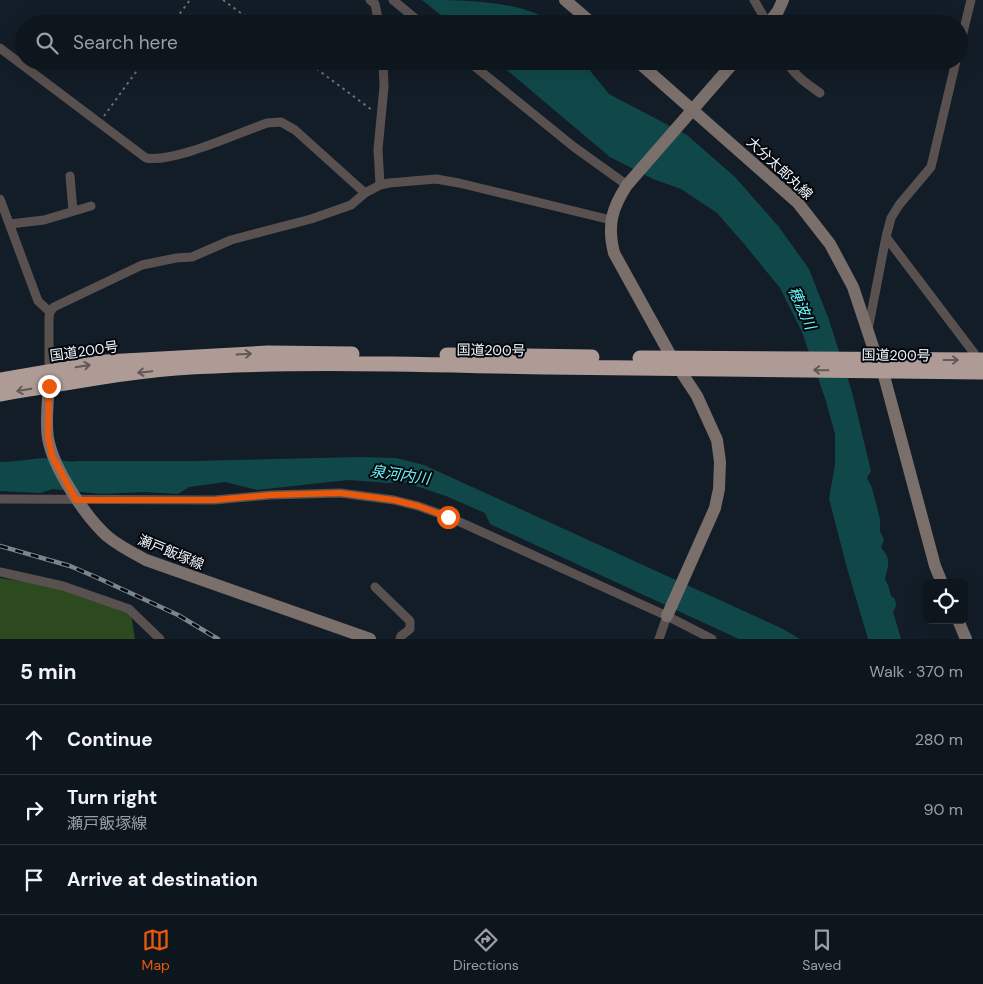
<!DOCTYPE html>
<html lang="en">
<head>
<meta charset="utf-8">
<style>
	:root { --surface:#0e161d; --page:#171f26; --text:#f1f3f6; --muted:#9b9fa4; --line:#2e353b; --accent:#ea580c }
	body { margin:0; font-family:"DM Sans","Noto Sans JP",sans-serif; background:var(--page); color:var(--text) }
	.controls { position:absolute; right:15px; bottom:15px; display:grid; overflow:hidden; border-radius:8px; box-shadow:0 5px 20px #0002 }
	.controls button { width:45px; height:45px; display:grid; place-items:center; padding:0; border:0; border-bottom:1px solid var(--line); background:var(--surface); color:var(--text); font:25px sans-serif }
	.stop { position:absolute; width:15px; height:15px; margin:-11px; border:4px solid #ea580c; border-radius:50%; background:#fff }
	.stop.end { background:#ea580c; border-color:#fff; box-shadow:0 1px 5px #0008 }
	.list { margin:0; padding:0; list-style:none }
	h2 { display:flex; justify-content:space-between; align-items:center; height:65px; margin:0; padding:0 20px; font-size:21px }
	h2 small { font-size:16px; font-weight:400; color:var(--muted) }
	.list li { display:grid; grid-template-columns:32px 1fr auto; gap:15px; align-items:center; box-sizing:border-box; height:70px; padding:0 20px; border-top:1px solid var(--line) }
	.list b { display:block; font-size:19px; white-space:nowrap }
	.list p { margin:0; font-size:16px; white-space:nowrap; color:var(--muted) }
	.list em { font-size:16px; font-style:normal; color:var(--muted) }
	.icon { flex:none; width:28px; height:28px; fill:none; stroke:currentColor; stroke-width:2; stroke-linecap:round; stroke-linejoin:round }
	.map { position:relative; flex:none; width:983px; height:639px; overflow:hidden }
	.search { position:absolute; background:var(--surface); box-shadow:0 5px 20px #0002; left:15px; right:15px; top:15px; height:55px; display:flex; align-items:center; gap:12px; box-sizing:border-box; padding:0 18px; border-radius:28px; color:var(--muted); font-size:19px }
	.sheet { height:275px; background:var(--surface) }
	nav { display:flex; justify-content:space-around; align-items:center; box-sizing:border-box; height:70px; border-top:1px solid var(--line); background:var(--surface); font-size:14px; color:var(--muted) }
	nav a { display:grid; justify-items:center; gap:2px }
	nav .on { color:var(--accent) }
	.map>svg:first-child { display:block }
</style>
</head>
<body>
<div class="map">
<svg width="983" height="639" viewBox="0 0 983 639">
	<rect width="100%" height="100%" fill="#131d27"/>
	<path fill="#2d491f" d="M0,578L55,586L131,614L135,639H0Z"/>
	<path fill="#104849" d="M422,0C460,0 525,0 554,24H452Z
		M496,61H587L591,72L609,94L687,135L735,177L779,227L809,269L829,320L852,392L871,471L867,478L872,488L880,519V531L884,540L881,547C882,550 885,552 886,554C891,563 886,571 885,580L888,585L891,596L895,599L896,606L893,612L901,639H868L847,568L829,499L835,464V434L826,401L802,332L780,288L745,245L717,213L681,189L653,179L610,157Z
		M361,457L396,458L424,465L781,628L800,639H739L490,524L485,513L446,496L404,482L389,483L348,480L257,490L225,482L189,487L178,494L145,492L101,494L53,489L40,493L0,491V462C15,462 29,459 44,458C57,458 64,463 79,461H195Z"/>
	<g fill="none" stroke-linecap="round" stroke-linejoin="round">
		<path stroke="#69717b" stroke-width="2" stroke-dasharray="2.5 4" stroke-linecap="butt" d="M223,0L256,24
			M172,24L190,0
			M306,61L372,110
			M104,116L144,61"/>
		<path stroke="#59514f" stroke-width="9" d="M370,0L375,4L379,24
			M393,0L422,24
			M754,0L768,24
			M0,48L146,158C174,163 238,133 267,123L281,122L295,130L365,193
			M959,49L971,0
			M468,61L574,147L627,185
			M786,61C795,76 806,83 820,93
			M70,176L73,211
			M380,185L378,149L384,87L383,61
			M0,199L38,301L50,312
			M10,224L44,220L91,206
			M886,237L974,353
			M868,330L886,237L891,218L899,205L931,167L956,61
			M49,372V317L50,312L54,307L142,265L176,258L192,257L231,240L311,219L351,205L365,193L380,185L389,183L436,179L459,183L611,220
			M0,499L214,500L270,495L340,493L394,500L418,506L449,517L667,616L712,639
			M0,572L63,586L129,609L160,639
			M375,587L410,621V629L401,636L400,639
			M659,639L667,616"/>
		<path stroke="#7b6f6b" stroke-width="12" d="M565,0L593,24
			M768,24L778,11L783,0
			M637,61L798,203L830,244L853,287L877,359L883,372L935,566L942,583
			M49,377C49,397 45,419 48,438C53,468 85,516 107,536C119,546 133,553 146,560L370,639
			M667,616L715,508L719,489L720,462L717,440L697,396L672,358L614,253C607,225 612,208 627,185L735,61
			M958,620L966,639"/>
		<path stroke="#af9b96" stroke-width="15" d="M447,355L592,357
			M640,358L983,360
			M0,380L106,362L268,353L352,354
			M0,394C59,384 117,373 176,368C300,360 424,365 547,367C693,369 838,371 983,372"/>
		<g stroke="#7c848d" stroke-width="4.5">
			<path id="rail" d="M0,546L70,566L98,578L178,615L218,639"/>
		</g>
		<use href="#rail" stroke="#04070b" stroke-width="2.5" stroke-dasharray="8" stroke-linecap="butt"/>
	</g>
	<defs><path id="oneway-shaft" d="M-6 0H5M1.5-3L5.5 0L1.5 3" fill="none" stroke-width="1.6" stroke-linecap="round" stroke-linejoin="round" transform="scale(1.25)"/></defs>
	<g stroke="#625857">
		<use href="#oneway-shaft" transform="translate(244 354) rotate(-3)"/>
		<use href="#oneway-shaft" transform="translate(951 360)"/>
		<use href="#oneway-shaft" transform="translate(83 366) rotate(-10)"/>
		<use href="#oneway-shaft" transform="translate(821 370) rotate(-179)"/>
		<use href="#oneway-shaft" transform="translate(145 372) rotate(174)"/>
		<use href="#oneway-shaft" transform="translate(24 390) rotate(170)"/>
	</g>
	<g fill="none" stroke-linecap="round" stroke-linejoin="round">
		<path stroke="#ea580c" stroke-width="6" d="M49,386L48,437L52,456L76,500H214L270,495L340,493L394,500L418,506L448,517"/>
	</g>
	<g text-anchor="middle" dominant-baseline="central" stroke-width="4" stroke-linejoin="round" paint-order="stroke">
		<g font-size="14" fill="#eef4fc" stroke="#04070b">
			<text transform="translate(780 168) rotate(43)">大分太郎丸線</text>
			<text transform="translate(491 350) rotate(1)">国道200号</text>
			<text transform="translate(84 351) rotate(-8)">国道200号</text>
			<text transform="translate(896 355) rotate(1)">国道200号</text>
			<text transform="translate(171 552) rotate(22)">瀬戸飯塚線</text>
		</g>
		<g font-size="15" font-style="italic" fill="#69f9fc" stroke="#04070b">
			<text transform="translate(802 308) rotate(66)">穂波川</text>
			<text transform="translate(400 475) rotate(8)">泉河内川</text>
		</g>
	</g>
</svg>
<div class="controls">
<button><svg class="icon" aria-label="locate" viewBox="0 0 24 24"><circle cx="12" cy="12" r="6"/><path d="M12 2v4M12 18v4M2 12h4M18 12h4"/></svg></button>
</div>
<div class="stop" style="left:448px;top:517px"></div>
<div class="stop end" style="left:49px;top:386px"></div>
<div class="search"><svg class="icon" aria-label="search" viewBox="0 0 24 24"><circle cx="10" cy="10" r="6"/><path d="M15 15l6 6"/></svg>Search here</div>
</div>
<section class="sheet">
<h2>5 min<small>Walk · 370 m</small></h2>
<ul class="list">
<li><svg class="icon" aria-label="ahead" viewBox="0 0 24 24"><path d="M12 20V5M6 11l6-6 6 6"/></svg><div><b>Continue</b></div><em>280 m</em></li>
<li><svg class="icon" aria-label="right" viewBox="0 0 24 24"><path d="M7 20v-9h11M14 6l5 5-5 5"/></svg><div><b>Turn right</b><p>瀬戸飯塚線</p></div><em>90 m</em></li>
<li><svg class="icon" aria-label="arrive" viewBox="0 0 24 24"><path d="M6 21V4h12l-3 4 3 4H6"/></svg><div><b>Arrive at destination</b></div></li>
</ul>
</section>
<nav>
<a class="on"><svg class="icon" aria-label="map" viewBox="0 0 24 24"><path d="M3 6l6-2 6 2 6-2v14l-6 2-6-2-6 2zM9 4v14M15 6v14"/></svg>Map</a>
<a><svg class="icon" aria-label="directions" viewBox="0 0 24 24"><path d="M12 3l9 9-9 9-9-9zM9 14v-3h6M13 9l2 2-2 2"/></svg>Directions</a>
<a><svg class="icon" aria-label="saved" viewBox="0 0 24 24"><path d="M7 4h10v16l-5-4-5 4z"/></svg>Saved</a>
</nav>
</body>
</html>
